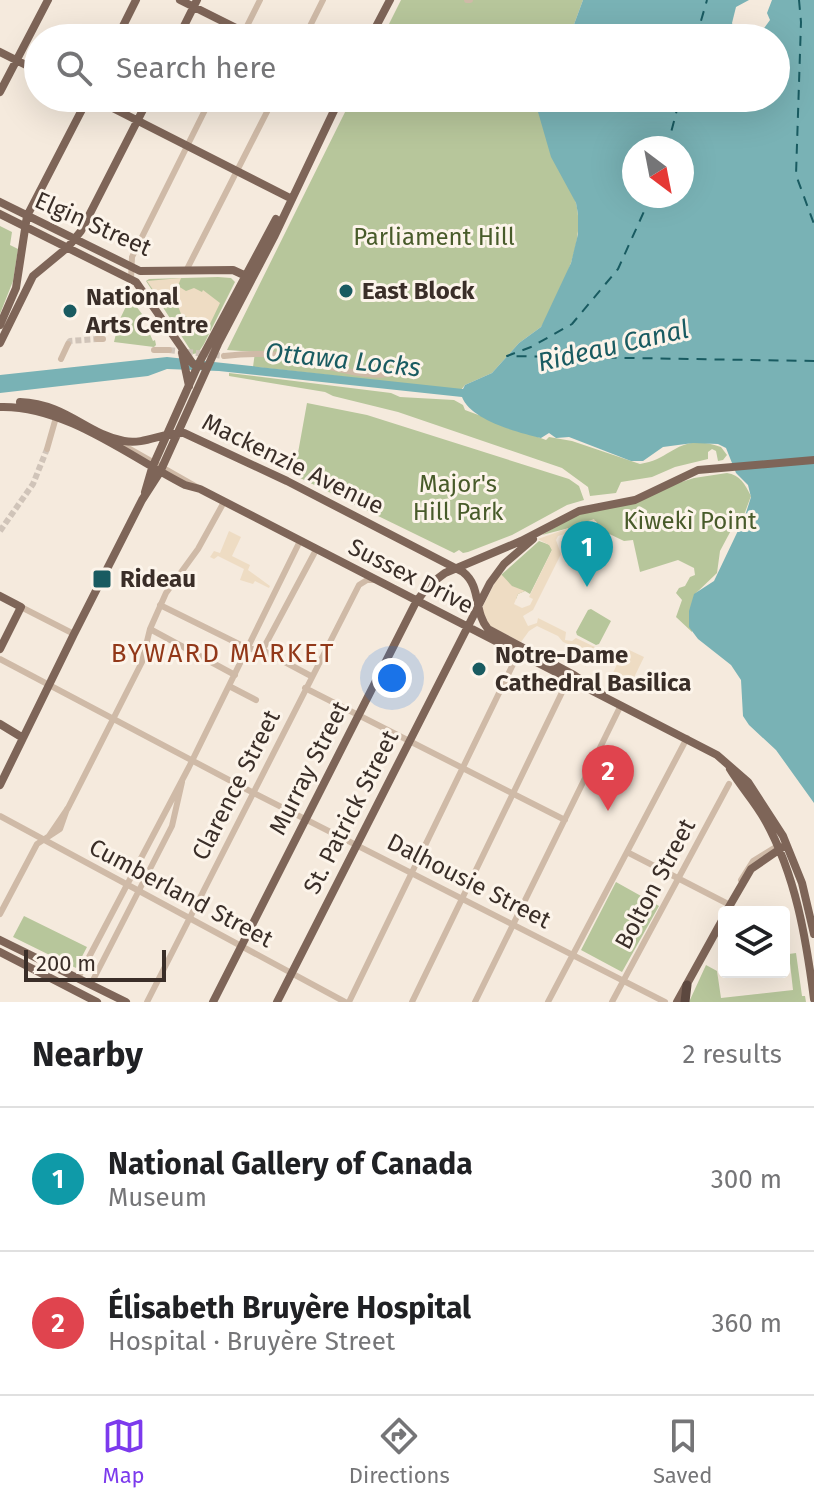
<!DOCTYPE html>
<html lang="en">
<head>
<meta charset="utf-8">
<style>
	:root { --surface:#fff; --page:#f2f2f2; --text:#202124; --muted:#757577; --line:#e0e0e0; --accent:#7c3aed }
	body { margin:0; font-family:"Fira Sans",sans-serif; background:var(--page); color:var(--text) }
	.controls { position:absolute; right:24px; bottom:24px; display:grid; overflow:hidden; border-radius:8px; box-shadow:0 8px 32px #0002 }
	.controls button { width:72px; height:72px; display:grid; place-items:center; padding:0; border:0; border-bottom:2px solid var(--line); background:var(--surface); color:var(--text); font:40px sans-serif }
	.compass { position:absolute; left:622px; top:136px; width:72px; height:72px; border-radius:50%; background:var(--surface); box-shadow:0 8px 32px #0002; rotate:148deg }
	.scale { position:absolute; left:24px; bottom:20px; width:142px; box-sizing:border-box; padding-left:8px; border:4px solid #3a2e28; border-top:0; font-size:22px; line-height:28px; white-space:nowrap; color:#3a2e28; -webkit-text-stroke:6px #fcf4ea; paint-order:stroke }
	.you { position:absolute; left:392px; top:678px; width:28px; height:28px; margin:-20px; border:6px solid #fff; border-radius:50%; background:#1a73e8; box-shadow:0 0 0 12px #1a73e833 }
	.badge { display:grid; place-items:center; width:52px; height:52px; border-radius:50%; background:var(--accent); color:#fff; font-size:26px; font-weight:700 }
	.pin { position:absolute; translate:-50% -66px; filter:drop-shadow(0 2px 4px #0008) }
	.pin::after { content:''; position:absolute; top:42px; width:28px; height:24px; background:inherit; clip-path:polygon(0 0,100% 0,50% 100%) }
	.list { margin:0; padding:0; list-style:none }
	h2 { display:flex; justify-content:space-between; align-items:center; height:104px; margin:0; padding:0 32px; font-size:34px }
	h2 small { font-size:26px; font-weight:400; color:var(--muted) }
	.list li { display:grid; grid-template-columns:52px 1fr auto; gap:24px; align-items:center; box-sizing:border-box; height:144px; padding:0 32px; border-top:2px solid var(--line) }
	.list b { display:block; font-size:30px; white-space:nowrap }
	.list p { margin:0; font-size:26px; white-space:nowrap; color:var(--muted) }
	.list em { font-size:26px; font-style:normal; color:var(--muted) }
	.icon { flex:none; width:44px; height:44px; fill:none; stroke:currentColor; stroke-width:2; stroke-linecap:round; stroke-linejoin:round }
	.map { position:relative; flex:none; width:814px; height:1002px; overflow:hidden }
	.search { position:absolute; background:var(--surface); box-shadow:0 8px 32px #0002; left:24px; right:24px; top:24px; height:88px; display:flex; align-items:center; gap:20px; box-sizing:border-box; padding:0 28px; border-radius:44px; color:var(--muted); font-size:30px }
	.sheet { height:392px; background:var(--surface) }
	nav { display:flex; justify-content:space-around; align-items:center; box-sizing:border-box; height:112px; border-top:2px solid var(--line); background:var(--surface); font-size:22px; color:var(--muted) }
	nav a { display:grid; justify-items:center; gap:4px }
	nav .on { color:var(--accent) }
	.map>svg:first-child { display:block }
</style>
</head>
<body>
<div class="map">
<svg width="814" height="1002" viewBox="0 0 814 1002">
	<rect width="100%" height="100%" fill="#f5eadd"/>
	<path fill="#b7c69b" d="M401,0H583L569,38H382Z
		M352,98H534L576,203C586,244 562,285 545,321L541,327L519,343L492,373L465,385L461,390L256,367H253L255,352L227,350Z
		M0,226L12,232L10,245L18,249L13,281L0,314Z
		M218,277L231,278L235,282L204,344L198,353L193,354L146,281L149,279Z
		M130,298L145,318L138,323L144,333L149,332L153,341L155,340L156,345L154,347L114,342L119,321Z
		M229,373L391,393L400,397L454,400L463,405L465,410L546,440L549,437L572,441L640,464C673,460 677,432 721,447L727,455L723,460L718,461L716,451L712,449L708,452V459L675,467L652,477L621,482L616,493L590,496L588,487L562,468L398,412L333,396L325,392L229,376Z
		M307,403L367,415L569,479L579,486L584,500L567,505L512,535L468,552L463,553L459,550L454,553L294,475Z
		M727,473C740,475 745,484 751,496L744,515L736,521L720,551L717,573L694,595L692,632L676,617L682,600L676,593L679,588L685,586L690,577L695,575L694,568L678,560L640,572L633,540L624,541L599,529L596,521L542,535L574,516L694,478Z
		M539,541L550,545L552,550L530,594L525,591L518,594L516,599L494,588L501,575Z
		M591,609L611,621L599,644L596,645L577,635L576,632L588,610Z
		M616,882L659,906L622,972L581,950Z
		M24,916L87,947L76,968L13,937Z
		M796,953L802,996H805L806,1002H689L706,965L717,971L721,998L793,990L789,954Z"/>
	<path fill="#eedcc3" d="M181,278L178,286L186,291L194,288L202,292L203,290L220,303L209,326L188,321L189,318L181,314L178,306L170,302L166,309L147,281Z
		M594,519L599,529L592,526L558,536L556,540L561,554L533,610L523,616L528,626L537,623L538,618L566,632L565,640L572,641L576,638L595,647V652L592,654L585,667V657L582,650L563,642L558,636L537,626L529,631L521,642L490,626L483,612V606L500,573L512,586L525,591L518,594L514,604L522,608L530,605L533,599L529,597L552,550L549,545L538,539Z
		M229,531L241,537L232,556L250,565L248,570L270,586L269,588L255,581L253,584L240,580L244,569L218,556L214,559L210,557L214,551L220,553Z
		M625,648L644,657L626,694L607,685Z"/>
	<path fill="#79b2b5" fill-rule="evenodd" d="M583,0H749L736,7L732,23L738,38H569Z
		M772,0H814V803L776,750L749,725L743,716L741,680L731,665L698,639L689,627V611L694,594L714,581L745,516L751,497L748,485L736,473L726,448L718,444L693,443L663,447L643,461H631L569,437L556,438L549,433L541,438C516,432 471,420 462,397L219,371L167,369L148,376L0,393V375L167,357L463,389L465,385L492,373L519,343L541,327L571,263L578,234V214L576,203L551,157L534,98H776V38H757L770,20L767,13ZM634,148H682V196H634Z"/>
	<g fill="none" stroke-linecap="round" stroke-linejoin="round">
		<path stroke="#195b61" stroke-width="2" stroke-dasharray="10 8" stroke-linecap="butt" d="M799,0L801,22L796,175L814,224
			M696,38L707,0
			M667,148L680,98
			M651,196L618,269L572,324L531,347L507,356L814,361"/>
		<path stroke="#d0c4b9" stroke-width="6" stroke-dasharray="6 3" stroke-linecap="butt" d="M68,344L70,341L97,339
			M169,350L224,356
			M0,531L33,484L47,449"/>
		<path stroke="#cfbaa7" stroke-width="6" d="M467,0H470
			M241,38L260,0
			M304,38L323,0
			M186,271L274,98
			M131,279L132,257L211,98
			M97,339H103
			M154,350H169
			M224,356C243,354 261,353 281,355C308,359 389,391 407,364
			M61,359L68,344
			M116,441L197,487
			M47,449L57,414
			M160,605L247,648L266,652L311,676
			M21,607L70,632
			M150,629L235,675
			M262,651L316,550
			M0,659L248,790L665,1002
			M229,686L256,700
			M305,688L565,820
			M0,816L345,1002
			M49,836L68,808L142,662L150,629L166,593L198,549L224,502
			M627,852L730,905
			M741,880L753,861L779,845
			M0,914L37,844L60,829L67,809
			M78,978L189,767L300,541
			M91,984L172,826L182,782
			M147,1002L359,585L367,580H374
			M349,1002L518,654
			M412,1002L568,680
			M475,1002L621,705
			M548,1002L687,738
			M612,1002L729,784"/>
		<path stroke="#7e6558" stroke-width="8" d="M180,0L256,38
			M117,38L136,0
			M178,38L197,0
			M370,38L390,0
			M0,52L38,71
			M0,92L48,0
			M93,98L290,198
			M0,202L140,271L233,270L246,276
			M0,214L136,282L193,364L203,366
			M0,325L16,288L27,216L88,98
			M0,343L33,276L68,247L81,231L149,98
			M182,353L189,386
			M20,402C67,404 86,434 124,441C145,445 163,432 184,433L287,481L463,572C482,587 473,611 488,629L574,675L602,694
			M0,407C65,405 130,457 185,485L200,489L717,755L748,782L783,836L802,883L814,934
			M145,492L152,468L198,365L276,219
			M0,596L21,607L0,649
			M0,724L23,738
			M730,769C741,787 755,802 765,820C796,876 806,938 814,999
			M0,785L74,634L142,500L160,472L218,344L274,237L340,98
			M726,912L751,869L783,847
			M0,940L126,1002
			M0,952L97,1002
			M213,1002L416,602L429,585L445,573L521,541L579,511L635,500L698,470L814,460
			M277,1002L490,583L504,564L533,539
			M677,1002L724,917"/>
		<path stroke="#5c483f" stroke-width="9" d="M685,1002L687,985"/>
	</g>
	<g fill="#195b61" stroke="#fcf4ea" stroke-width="3">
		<circle cx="346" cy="291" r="8"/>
		<circle cx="70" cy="311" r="8"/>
		<rect x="92" y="569" width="20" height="20" rx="4"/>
		<circle cx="479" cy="669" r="8"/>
	</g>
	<g text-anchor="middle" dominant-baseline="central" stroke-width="6" stroke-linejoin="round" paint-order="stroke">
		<g font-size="24" fill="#3a2e28" stroke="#fcf4ea">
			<text transform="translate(93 224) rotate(24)">Elgin Street</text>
			<text transform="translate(293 464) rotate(26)">Mackenzie Avenue</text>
			<text transform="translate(411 576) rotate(27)">Sussex Drive</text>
			<text transform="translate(309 768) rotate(-63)">Murray Street</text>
			<text transform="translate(236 785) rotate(-63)">Clarence Street</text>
			<text transform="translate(351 812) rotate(-63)">St. Patrick Street</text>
			<text transform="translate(469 881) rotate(27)">Dalhousie Street</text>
			<text transform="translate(655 884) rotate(-62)">Bolton Street</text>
			<text transform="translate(181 893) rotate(28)">Cumberland Street</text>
		</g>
		<g font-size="24" fill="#485b2a" stroke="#fcf4ea">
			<text x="434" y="237">Parliament Hill</text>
			<text x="458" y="484">Major's<tspan x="458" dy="28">Hill Park</tspan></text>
			<text x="690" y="521">Kìwekì Point</text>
		</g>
		<g font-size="24" font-weight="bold" fill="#3a2e28" stroke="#fcf4ea" text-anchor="start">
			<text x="362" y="291">East Block</text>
			<text x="86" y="297">National<tspan x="86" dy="28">Arts Centre</tspan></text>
			<text x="120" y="579">Rideau</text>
			<text x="495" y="655">Notre-Dame<tspan x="495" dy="28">Cathedral Basilica</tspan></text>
		</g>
		<g font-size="26" font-style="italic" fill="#195b61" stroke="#fcf4ea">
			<text transform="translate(613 346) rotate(-13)">Rideau Canal</text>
			<text transform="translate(343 360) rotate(6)">Ottawa Locks</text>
		</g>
		<g font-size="26" letter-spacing="2" fill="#923819" stroke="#fcf4ea">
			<text x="223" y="653">BYWARD MARKET</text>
		</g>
	</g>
</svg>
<div class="controls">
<button><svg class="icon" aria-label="layers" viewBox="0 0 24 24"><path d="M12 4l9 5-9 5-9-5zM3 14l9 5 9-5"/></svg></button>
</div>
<svg class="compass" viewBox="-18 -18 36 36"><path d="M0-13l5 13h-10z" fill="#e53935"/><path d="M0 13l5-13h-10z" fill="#757577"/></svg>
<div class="scale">200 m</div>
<div class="you"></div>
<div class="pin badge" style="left:587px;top:587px;background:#0f9aa8">1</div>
<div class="pin badge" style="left:608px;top:811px;background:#e0444e">2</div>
<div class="search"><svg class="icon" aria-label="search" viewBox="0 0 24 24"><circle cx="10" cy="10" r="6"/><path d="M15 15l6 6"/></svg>Search here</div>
</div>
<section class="sheet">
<h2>Nearby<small>2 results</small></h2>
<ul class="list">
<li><span class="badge" style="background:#0f9aa8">1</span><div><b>National Gallery of Canada</b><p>Museum</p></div><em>300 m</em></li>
<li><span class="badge" style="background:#e0444e">2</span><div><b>Élisabeth Bruyère Hospital</b><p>Hospital · Bruyère Street</p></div><em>360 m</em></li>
</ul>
</section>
<nav>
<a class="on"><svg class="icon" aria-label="map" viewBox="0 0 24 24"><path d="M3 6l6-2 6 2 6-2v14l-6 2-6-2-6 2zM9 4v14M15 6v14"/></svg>Map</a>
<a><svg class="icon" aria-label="directions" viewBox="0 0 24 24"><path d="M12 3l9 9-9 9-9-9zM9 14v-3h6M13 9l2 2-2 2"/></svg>Directions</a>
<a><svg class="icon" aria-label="saved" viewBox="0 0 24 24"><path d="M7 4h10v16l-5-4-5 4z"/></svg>Saved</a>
</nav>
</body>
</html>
